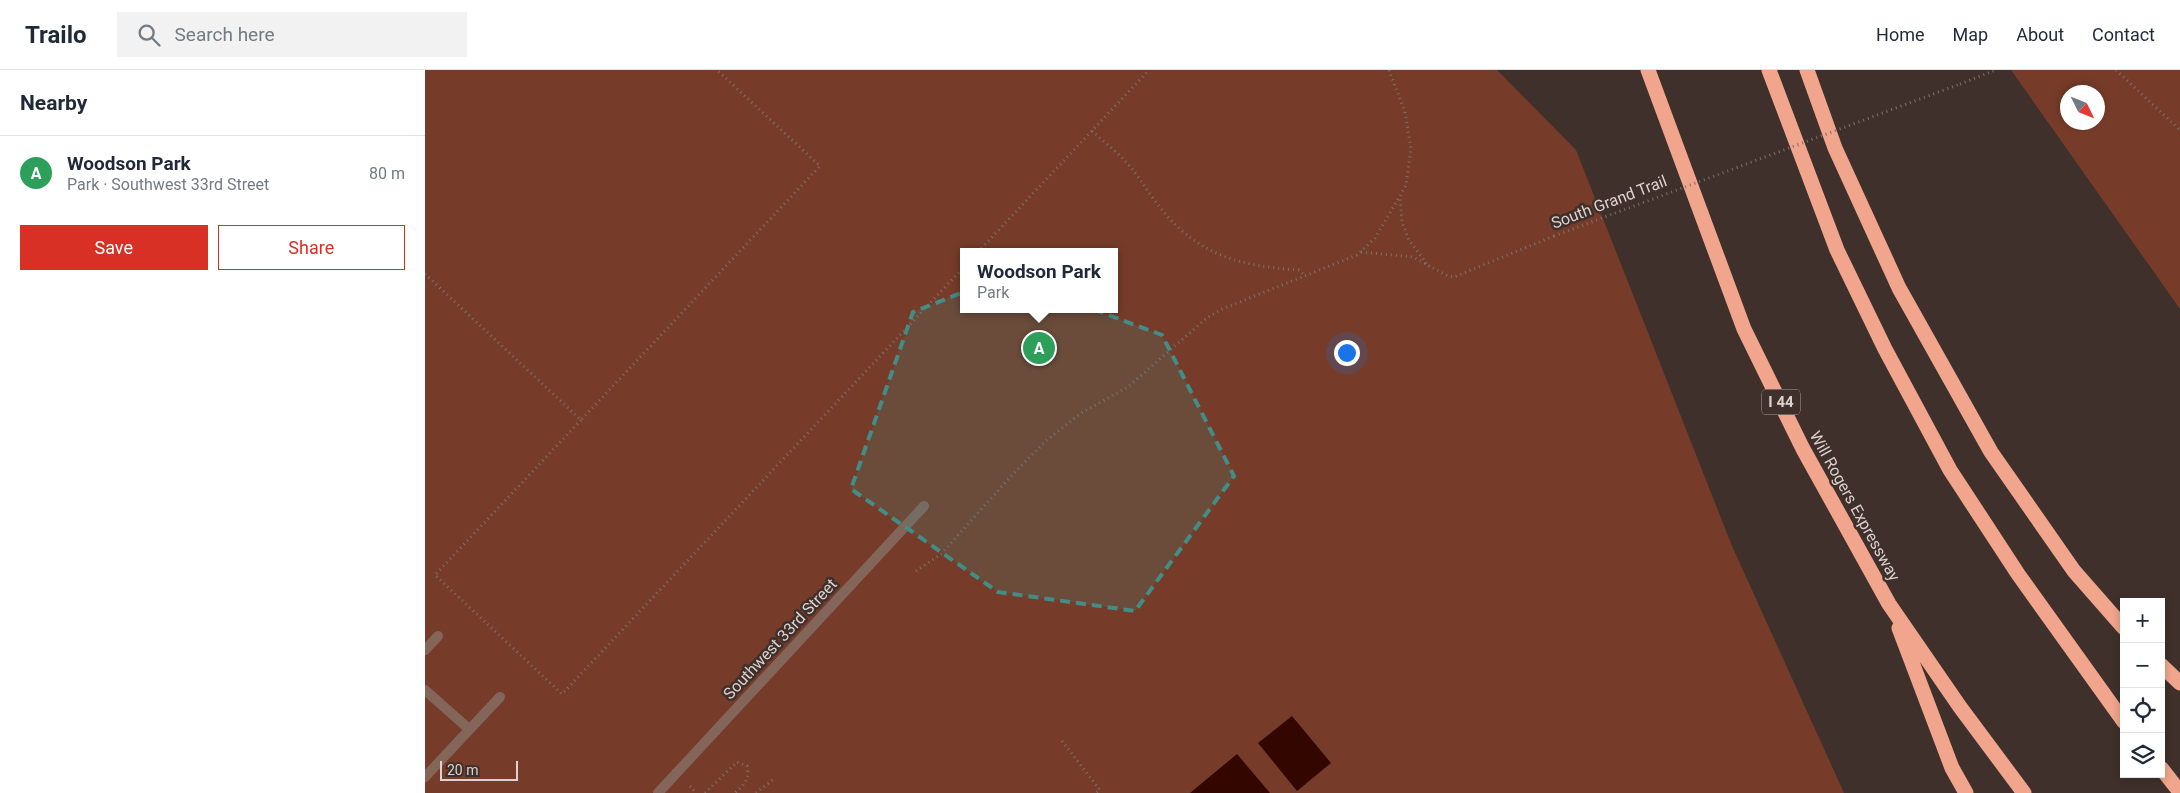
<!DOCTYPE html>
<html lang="en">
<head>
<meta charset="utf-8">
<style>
	:root { --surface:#fff; --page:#f2f2f3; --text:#1f2937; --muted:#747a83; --line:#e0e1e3; --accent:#d93025 }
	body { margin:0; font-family:Roboto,sans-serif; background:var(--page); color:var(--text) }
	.controls { position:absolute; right:15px; bottom:15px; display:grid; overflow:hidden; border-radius:0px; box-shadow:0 2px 8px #0003 }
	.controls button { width:45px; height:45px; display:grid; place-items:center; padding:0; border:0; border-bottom:1px solid var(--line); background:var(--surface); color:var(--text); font:25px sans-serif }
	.compass { position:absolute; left:1635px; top:15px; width:45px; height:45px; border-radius:50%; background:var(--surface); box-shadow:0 2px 8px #0003; rotate:133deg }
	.scale { position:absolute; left:15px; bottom:12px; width:78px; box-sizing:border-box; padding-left:5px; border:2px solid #dcd2cf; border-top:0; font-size:14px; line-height:18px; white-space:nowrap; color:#dcd2cf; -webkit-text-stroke:4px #3f302b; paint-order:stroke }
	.you { position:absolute; left:921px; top:282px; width:18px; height:18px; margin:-12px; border:4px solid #fff; border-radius:50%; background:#1a73e8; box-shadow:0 0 0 8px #1a73e833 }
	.badge { display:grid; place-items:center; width:32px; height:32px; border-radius:50%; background:var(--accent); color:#fff; font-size:16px; font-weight:700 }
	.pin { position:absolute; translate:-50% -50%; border:2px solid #fff; box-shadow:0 1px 5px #0006 }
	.popup { position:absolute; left:535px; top:178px; width:158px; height:65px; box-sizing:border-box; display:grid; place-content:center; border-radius:0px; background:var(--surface); filter:drop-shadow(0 1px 4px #0005); font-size:16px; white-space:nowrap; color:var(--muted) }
	.popup b { font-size:19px; color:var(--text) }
	.popup::after { content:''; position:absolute; left:50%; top:100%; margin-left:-10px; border:10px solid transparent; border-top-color:var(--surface) }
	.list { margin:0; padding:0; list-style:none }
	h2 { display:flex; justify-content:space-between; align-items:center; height:65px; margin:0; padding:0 20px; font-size:21px }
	h2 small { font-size:16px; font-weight:400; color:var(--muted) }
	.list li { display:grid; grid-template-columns:32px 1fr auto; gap:15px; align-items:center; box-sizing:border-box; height:75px; padding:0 20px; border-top:1px solid var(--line) }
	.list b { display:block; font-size:19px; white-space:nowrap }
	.list p { margin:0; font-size:16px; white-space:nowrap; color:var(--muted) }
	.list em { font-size:16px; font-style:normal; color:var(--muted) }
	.actions { display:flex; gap:10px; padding:15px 20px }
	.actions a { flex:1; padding:11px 0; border:1px solid var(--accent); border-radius:0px; text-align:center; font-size:18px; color:var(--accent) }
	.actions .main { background:var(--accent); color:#fff }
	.icon { flex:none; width:28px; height:28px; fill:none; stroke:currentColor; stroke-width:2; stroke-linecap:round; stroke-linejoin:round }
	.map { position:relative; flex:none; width:1755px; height:723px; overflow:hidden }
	header { display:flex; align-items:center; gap:30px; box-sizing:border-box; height:70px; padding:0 25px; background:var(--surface); border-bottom:1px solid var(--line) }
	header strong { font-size:24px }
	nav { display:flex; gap:28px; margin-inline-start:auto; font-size:18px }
	.search { width:350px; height:45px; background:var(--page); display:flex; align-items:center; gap:12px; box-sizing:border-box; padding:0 18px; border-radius:0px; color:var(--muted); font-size:19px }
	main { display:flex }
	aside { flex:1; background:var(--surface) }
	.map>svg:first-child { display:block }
</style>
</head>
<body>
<header>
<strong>Trailo</strong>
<div class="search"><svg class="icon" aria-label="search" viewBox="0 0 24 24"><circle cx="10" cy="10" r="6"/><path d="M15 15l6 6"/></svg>Search here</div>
<nav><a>Home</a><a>Map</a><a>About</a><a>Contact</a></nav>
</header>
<main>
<aside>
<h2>Nearby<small></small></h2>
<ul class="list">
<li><span class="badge" style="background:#2e9e5b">A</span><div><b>Woodson Park</b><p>Park · Southwest 33rd Street</p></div><em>80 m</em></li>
</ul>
<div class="actions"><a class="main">Save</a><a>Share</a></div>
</aside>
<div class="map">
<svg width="1755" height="723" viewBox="0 0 1755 723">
	<rect width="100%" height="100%" fill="#3f302b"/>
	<path fill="#763c29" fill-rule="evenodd" d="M0,0H1072L1151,80L1307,476L1419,723H0ZM539,182H689V239H539Z
		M1586,0H1755V239ZM1672,22V52H1642V22Z"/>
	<path fill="#340600" d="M867,646L906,693L872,721L833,673Z
		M812,684L845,723H765Z"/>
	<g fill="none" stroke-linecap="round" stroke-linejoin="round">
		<path stroke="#7d706b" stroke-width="3" stroke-dasharray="1 4" stroke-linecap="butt" d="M964,0L980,42L986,79L981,115L975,126L977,152L984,170L1004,197
			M1691,0L1755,60
			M1535,14L1571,0
			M667,61C678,71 691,81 701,92C715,107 725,126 738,141C776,187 817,196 874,200L880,206
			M553,182L724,0
			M936,182L988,187L1023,206L1029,207L1129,166
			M0,204L156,350L395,96L292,0
			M156,350L10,505L137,624L539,197
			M491,501L516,484L588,404L622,370L656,343L703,317L783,247L797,239L932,185L950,168L975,126
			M637,671L675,720L671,723
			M265,716L271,723
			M280,723L312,692L322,696C325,709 319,715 310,723
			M331,723L350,708"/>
		<path stroke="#84655a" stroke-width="10" d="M0,580L13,566
			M0,620L44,659
			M0,707L75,627"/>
		<path stroke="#84655a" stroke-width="10" d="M233,723L499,436"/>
		<path stroke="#f0a58c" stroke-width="15" d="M1223,0L1319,259L1378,379L1464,534L1535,637L1599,723
			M1344,0L1412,180L1460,279L1525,400L1593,504L1699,652
			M1382,0L1410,78L1474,218L1566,382L1649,501L1699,558
			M1474,558L1527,698L1541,723
			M1736,595L1755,613
			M1736,698L1755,722"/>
		<path stroke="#7d706b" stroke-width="3" stroke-dasharray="1 4" stroke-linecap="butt" d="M1129,166L1535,14"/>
	</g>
	<path fill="#428d86" fill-opacity="0.2" stroke="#428d86" stroke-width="4" stroke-dasharray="10 6" stroke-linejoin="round" d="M579,206L737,265L809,406L710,541L573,522L426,419L488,242Z"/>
	<g text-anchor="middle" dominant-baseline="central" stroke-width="5" stroke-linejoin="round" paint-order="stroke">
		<rect fill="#3f302b" stroke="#ada19e" stroke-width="1" x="1337" y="319.5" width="38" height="25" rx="4"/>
		<g font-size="15" font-weight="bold" fill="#dcd2cf">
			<text x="1356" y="332">I 44</text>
		</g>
		<g font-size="16" fill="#dcd2cf" stroke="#3f302b">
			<text transform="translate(1184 132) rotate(-21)">South Grand Trail</text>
			<text transform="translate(1430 436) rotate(61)">Will Rogers Expressway</text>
			<text transform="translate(355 569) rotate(-47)">Southwest 33rd Street</text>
		</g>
	</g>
</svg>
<div class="controls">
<button>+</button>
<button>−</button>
<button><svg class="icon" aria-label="locate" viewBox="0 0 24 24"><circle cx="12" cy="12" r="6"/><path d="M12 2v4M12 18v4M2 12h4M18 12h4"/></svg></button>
<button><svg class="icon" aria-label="layers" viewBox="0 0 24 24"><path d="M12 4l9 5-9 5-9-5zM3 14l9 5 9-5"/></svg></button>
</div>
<svg class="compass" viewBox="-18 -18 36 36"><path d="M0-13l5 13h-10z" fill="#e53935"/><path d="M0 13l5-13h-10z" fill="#747a83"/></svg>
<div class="scale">20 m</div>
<div class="you"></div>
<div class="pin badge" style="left:614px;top:278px;background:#2e9e5b">A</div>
<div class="popup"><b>Woodson Park</b>Park</div>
</div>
</main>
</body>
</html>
